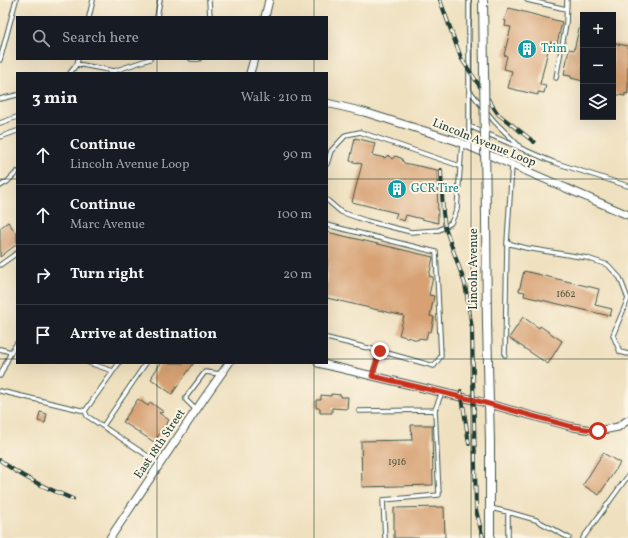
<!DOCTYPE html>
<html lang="en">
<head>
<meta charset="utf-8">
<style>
	:root { --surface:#171b24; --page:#242831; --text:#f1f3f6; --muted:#9ea1a6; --line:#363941 }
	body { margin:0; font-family:Vollkorn,serif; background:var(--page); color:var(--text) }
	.controls { position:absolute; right:12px; top:12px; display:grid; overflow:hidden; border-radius:0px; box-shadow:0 4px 16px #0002 }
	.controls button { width:36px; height:36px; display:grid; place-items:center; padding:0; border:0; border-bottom:1px solid var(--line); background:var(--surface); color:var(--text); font:20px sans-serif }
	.stop { position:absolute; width:12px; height:12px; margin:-9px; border:3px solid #c8321e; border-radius:50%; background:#fff }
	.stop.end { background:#c8321e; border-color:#fff; box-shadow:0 1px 4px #0008 }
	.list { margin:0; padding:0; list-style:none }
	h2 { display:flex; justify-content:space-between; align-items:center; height:52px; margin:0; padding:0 16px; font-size:17px }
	h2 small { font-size:13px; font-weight:400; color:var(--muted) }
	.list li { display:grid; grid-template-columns:26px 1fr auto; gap:12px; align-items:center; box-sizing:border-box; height:60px; padding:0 16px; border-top:1px solid var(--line) }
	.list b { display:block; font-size:15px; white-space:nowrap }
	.list p { margin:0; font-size:13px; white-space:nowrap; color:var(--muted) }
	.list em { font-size:13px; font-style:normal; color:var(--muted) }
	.icon { flex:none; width:22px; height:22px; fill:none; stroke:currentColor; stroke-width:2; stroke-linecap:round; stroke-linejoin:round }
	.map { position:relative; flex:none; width:628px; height:538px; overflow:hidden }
	.search { position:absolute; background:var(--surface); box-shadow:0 4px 16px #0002; left:16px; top:16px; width:312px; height:44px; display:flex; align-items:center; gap:10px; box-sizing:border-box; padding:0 14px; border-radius:0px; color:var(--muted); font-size:15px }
	.panel { position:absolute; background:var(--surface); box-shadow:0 4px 16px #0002; left:16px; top:72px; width:312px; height:292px; border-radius:0px }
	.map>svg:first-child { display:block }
</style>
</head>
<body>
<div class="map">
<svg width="628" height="538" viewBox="0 0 628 538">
	<rect width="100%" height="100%" fill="#fcf5e5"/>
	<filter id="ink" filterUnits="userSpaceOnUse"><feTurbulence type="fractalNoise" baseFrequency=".025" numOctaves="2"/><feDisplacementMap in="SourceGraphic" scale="8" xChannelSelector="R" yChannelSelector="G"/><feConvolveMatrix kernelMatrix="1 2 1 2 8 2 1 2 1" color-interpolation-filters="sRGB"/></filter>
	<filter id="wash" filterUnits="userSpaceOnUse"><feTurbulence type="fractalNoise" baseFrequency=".012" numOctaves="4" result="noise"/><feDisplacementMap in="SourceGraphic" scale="16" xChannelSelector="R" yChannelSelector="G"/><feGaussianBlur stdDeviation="0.9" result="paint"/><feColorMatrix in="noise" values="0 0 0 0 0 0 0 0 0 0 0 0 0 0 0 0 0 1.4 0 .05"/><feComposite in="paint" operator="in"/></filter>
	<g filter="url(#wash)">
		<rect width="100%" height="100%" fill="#efe0bf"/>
		<g id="blocks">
			<path fill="#d7a173" d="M509,8L562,22L557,44L550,42L540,84L546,85L544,93L538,92V95L508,88L512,71L504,69L507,56L504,55L511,27L505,26L506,21L504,20Z
				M580,25L583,26V81L571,78V76L564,75L569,49L574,50Z
				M613,43L628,46V94L625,93V96L614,94L615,91L613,90Z
				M355,138L375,143L372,155L385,158L388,155L392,159L395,156L401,158L404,163L437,170L438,223L406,215L404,221L395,218L397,213L352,202L362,164L350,161Z
				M8,222L17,234V244L0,257V228Z
				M327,232L433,257L429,276L433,277L429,295L434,296L430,316L434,317L431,332L428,331L426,339L419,338L418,340L399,335L404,316L327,298Z
				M524,271L599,289L595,305L612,309L610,316L524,296L525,292L519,291Z
				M523,317L539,328L540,326L562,341L548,364L509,338Z
				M161,363H194L172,394L151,379L153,376H152Z
				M331,394L341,395V397H348L347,409L332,408V413H320V408H316V400H321V395L331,396Z
				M138,399L148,406L150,402L164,412L159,413L169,420L154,442L123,422Z
				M40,412L47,414L45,423L38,421Z
				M411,425H432L433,485L362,487L361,441L412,440Z
				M603,453L620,463L599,495L583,485Z
				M444,507L445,538H394V508Z"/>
		</g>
	</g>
	<g filter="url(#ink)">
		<use href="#blocks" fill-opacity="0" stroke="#3e5549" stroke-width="1"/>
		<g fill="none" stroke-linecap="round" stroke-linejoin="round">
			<g stroke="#3e5549" stroke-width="5.5">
				<path id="service" d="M209,0L210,17
					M469,0V146
					M527,0L566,9
					M89,17L93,0
					M157,17L160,0
					M78,59L77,64L114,71L150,59
					M191,59H199
					M0,60L16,0
					M70,73L77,64
					M556,78L566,24L567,0
					M469,90L494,121L519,146
					M0,99L17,95
					M0,123L17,117
					M469,126L553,162L628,186
					M0,137L17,131
					M327,164L331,151L346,135L360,132L460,166
					M0,186L7,182L17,172
					M327,200L341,212L367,221L411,232L439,230L451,223L457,209L462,143
					M327,225L436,252L441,356L434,366L380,351L327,338
					M507,243L526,248L587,258L608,265L620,278L628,299L613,335L620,352L628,354
					M0,265L17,253
					M0,349L11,352L0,376
					M11,352L17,343
					M505,355L507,243L512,165
					M89,363L113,371
					M119,363L85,411L87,416L160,464
					M372,376L380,351
					M0,391L85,411
					M196,410L186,400V397L205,372L221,374
					M359,411L435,410L442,392
					M103,426L146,363
					M490,508L508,512V538
					M508,512L536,520L569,538
					M385,538L383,500L439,495L435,410
					M583,538L628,476"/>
			</g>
			<g stroke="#3e5549" stroke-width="9">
				<path id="minor" d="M265,17L269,0
					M250,73L254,59
					M327,103L364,112L457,141L628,215
					M318,363L478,401L573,427L598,431L618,427L628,420
					M110,538L207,394L229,363"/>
			</g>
			<g stroke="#3e5549" stroke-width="10">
				<path id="tertiary" d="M486,216L487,325L490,442V538"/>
			</g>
			<use href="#service" stroke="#fff" stroke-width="3.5"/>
			<use href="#minor" stroke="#fff" stroke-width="7"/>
			<use href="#tertiary" stroke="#fff" stroke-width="8"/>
			<g stroke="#1f3d34" stroke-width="4">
				<path id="rail" d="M440,0L461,58L498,114L534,142
					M441,170L443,213L445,227L465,284L472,328L476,510L483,538
					M461,391L469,444
					M0,460C22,478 47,488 73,499"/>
			</g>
			<use href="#rail" stroke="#fcf5e5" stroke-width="2.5" stroke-dasharray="8" stroke-linecap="butt"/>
			<g stroke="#3e5549" stroke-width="10" stroke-linecap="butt">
				<path id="tertiary-bridge" d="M483,0L486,216"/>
			</g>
			<use href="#tertiary-bridge" stroke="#fff" stroke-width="8"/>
		</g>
	</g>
	<g fill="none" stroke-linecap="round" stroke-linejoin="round" filter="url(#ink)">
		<path stroke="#c8321e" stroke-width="5" d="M380,351L372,376L478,401L573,427L598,431"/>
	</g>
	<path fill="none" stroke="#1f3d34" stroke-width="1" stroke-opacity="0.55" d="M157,0V17M314,0V17M471,0V538M157,59V73M314,59V73M0,179H17M327,179H628M0,359H17M327,359H628M157,363V538M314,363V538"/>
	<defs>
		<g id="building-disc" transform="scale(1)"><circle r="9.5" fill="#0f9aa8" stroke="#fcf5e5"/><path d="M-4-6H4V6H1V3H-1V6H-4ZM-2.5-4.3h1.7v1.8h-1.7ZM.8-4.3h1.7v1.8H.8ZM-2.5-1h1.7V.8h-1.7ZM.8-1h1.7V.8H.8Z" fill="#fff"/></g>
	</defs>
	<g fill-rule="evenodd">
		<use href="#building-disc" x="527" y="49"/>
		<use href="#building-disc" x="397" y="189"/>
	</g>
	<g text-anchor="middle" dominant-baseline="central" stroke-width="4" stroke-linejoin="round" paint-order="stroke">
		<g font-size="10" fill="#4d5644">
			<text x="566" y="294">1662</text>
			<text x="397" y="462">1916</text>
		</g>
		<g font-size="12" fill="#0d838f" stroke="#fcf5e5" text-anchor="start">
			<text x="541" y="49">Trim</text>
			<text x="411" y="189">GCR Tire</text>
		</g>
		<g font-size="12" fill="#1f3d34" stroke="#fcf5e5">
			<text transform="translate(484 143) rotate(22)">Lincoln Avenue Loop</text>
			<text transform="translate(474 269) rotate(-90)">Lincoln Avenue</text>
			<text transform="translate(160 444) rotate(-56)">East 18th Street</text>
		</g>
	</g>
</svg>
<div class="controls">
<button>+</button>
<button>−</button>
<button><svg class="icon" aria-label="layers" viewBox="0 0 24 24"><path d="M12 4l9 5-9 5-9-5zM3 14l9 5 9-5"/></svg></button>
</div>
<div class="stop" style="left:598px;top:431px"></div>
<div class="stop end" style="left:380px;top:351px"></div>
<div class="search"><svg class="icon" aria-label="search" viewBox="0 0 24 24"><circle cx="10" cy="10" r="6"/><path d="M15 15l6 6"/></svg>Search here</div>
<section class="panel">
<h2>3 min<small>Walk · 210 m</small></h2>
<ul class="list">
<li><svg class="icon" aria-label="ahead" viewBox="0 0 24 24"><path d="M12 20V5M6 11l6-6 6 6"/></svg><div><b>Continue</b><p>Lincoln Avenue Loop</p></div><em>90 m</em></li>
<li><svg class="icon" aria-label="ahead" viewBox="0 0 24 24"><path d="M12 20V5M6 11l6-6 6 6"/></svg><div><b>Continue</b><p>Marc Avenue</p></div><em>100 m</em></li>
<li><svg class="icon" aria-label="right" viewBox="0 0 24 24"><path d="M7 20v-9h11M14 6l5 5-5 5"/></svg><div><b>Turn right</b></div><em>20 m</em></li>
<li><svg class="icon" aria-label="arrive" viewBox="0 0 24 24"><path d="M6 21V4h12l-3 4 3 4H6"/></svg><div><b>Arrive at destination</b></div></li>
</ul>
</section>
</div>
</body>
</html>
